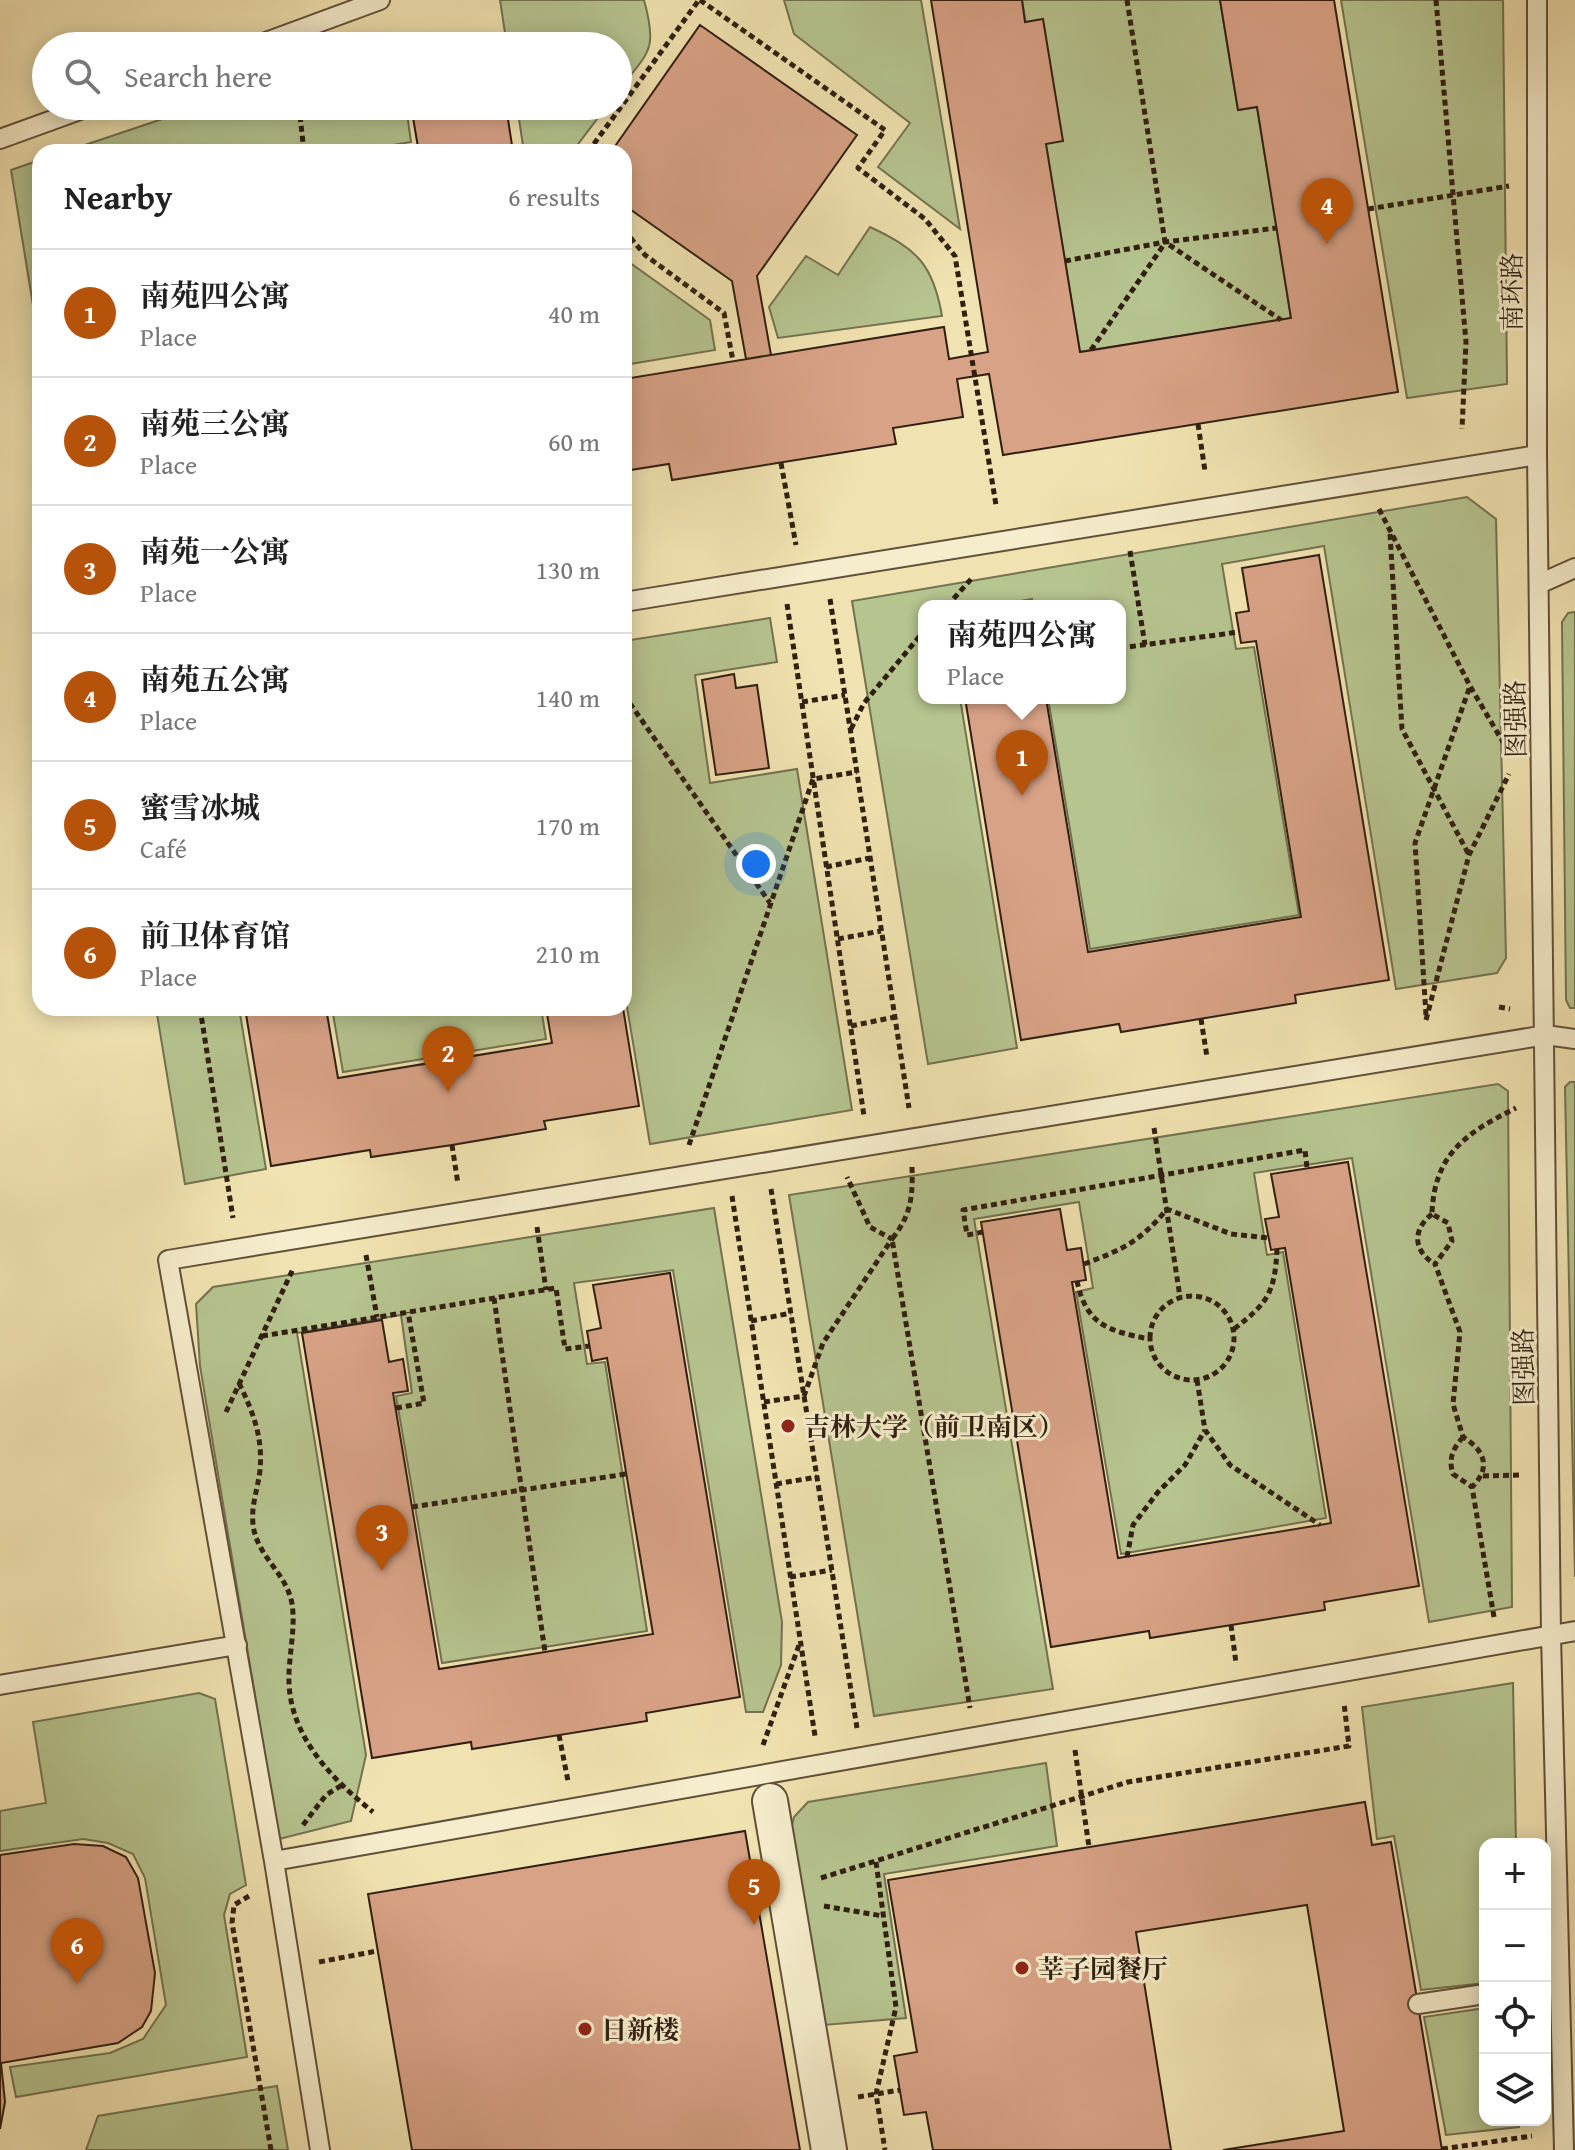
<!DOCTYPE html>
<html lang="en">
<head>
<meta charset="utf-8">
<style>
	:root { --surface:#fff; --page:#f6f6f6; --text:#222; --muted:#767676; --line:#e0e0e0; --accent:#b45309 }
	body { margin:0; font-family:"Gentium Book Plus","Noto Serif SC",serif; background:var(--page); color:var(--text) }
	.controls { position:absolute; right:24px; bottom:24px; display:grid; overflow:hidden; border-radius:16px; box-shadow:0 4px 20px #0003 }
	.controls button { width:72px; height:72px; display:grid; place-items:center; padding:0; border:0; border-bottom:2px solid var(--line); background:var(--surface); color:var(--text); font:40px sans-serif }
	.you { position:absolute; left:756px; top:864px; width:28px; height:28px; margin:-20px; border:6px solid #fff; border-radius:50%; background:#1a73e8; box-shadow:0 0 0 12px #1a73e833 }
	.badge { display:grid; place-items:center; width:52px; height:52px; border-radius:50%; background:var(--accent); color:#fff; font-size:26px; font-weight:700 }
	.pin { position:absolute; translate:-50% -66px; filter:drop-shadow(0 2px 4px #0008) }
	.pin::after { content:''; position:absolute; top:42px; width:28px; height:24px; background:inherit; clip-path:polygon(0 0,100% 0,50% 100%) }
	.popup { position:absolute; left:918px; top:600px; width:208px; height:104px; box-sizing:border-box; display:grid; place-content:center; border-radius:16px; background:var(--surface); filter:drop-shadow(0 2px 6px #0005); font-size:26px; white-space:nowrap; color:var(--muted) }
	.popup b { font-size:30px; color:var(--text) }
	.popup::after { content:''; position:absolute; left:50%; top:100%; margin-left:-16px; border:16px solid transparent; border-top-color:var(--surface) }
	.list { margin:0; padding:0; list-style:none }
	h2 { display:flex; justify-content:space-between; align-items:center; height:104px; margin:0; padding:0 32px; font-size:34px }
	h2 small { font-size:26px; font-weight:400; color:var(--muted) }
	.list li { display:grid; grid-template-columns:52px 1fr auto; gap:24px; align-items:center; box-sizing:border-box; height:128px; padding:0 32px; border-top:2px solid var(--line) }
	.list b { display:block; font-size:30px; white-space:nowrap }
	.list p { margin:0; font-size:26px; white-space:nowrap; color:var(--muted) }
	.list em { font-size:26px; font-style:normal; color:var(--muted) }
	.icon { flex:none; width:44px; height:44px; fill:none; stroke:currentColor; stroke-width:2; stroke-linecap:round; stroke-linejoin:round }
	.map { position:relative; flex:none; width:1575px; height:2150px; overflow:hidden }
	.search { position:absolute; background:var(--surface); box-shadow:0 4px 20px #0003; left:32px; top:32px; width:600px; height:88px; display:flex; align-items:center; gap:20px; box-sizing:border-box; padding:0 28px; border-radius:44px; color:var(--muted); font-size:30px }
	.panel { position:absolute; background:var(--surface); box-shadow:0 4px 20px #0003; left:32px; top:144px; width:600px; height:872px; border-radius:24px }
	.map>svg:first-child { display:block }
</style>
</head>
<body>
<div class="map">
<svg width="1575" height="2150" viewBox="0 0 1575 2150">
	<rect width="100%" height="100%" fill="#f1e3b1"/>
	<filter id="stains"><feTurbulence type="fractalNoise" baseFrequency=".0025" numOctaves="4"/><feColorMatrix values="0 0 0 0 .2 0 0 0 0 .09 0 0 0 0 .02 0 0 0 .5 -.17"/></filter>
	<radialGradient id="worn" r=".72"><stop offset=".6" stop-color="#630" stop-opacity="0"/><stop offset="1" stop-color="#630" stop-opacity=".3"/></radialGradient>
	<path fill="#b6c48f" stroke="#737250" stroke-width="2" d="M500,0H644C658,51 649,51 618,91V46H507Z
		M784,0H921L960,229L878,167L910,123L794,34Z
		M1022,0H1220L1238,110L1257,107L1291,318L1080,352Z
		M1341,0H1503L1507,384L1407,398Z
		M201,106H406L411,142L351,152H207L205,145L161,152H64Z
		M517,106H607L572,152H524Z
		M40,160V348L11,170Z
		M870,227C917,249 933,264 942,316L778,338L769,307L806,256L838,275Z
		M626,260L710,320L715,350L624,365Z
		M1467,497L1496,519L1506,958L1497,973L1396,989L1324,546L1222,564L1236,649L1254,647L1299,915L1090,949L1048,698H1120V606H1034L1032,599L990,606H924V698H960L1017,1048L928,1064L852,601Z
		M1575,612V1008H1570L1566,1000L1562,622L1568,613Z
		M770,618L777,662L695,675L710,783L797,769L852,1110L650,1144L624,989V641Z
		M156,1008H239L266,1169L185,1184Z
		M332,1008H541L546,1039L343,1072Z
		M1570,1082H1575V1577L1565,1087Z
		M1498,1084L1508,1091L1512,1607L1429,1622L1352,1158L1254,1173L1267,1255L1283,1252L1326,1518L1121,1554L1076,1292L1093,1288L1079,1202L974,1219L1053,1689L874,1716L789,1195Z
		M714,1208L782,1622L781,1665L763,1712H746L673,1270L574,1283L587,1364L605,1362L647,1631L442,1663L396,1396L412,1393L401,1315L297,1333L366,1755L351,1821L279,1839L200,1366L196,1304L213,1287Z
		M1513,1683L1516,1844H1485V1983L1421,1990L1394,1836L1377,1839L1362,1707Z
		M199,1693L215,1699L246,1885L230,1894L224,1915L247,2057L16,2097L10,2067L110,2053L143,2039L166,2005L145,1878L133,1854L108,1843L83,1839L0,1851V1811L46,1803L33,1722Z
		M1046,1763L1057,1846L884,1874L906,2018L824,2025L789,1837L794,1817L808,1802Z
		M1485,2008V2120H1519V2127L1446,2135L1424,2017Z
		M277,2086L288,2150H86L98,2116Z"/>
	<path fill="#d8a286" stroke="#301f11" stroke-width="2" d="M931,0H1022L1025,22L1043,19L1063,141L1046,144L1080,352L1291,318L1257,107L1238,110L1220,0H1334L1398,392L1003,455L989,374L957,379L963,417L893,428L896,444L672,480L669,464L624,471V379L944,327L949,359L988,352Z
		M700,25L857,135L757,276L771,355L746,359L732,281L624,205V152H611Z
		M494,37L496,46H436Z
		M411,106H506L513,152H389L418,147Z
		M1319,555L1389,980L1295,995L1296,1003L1121,1032L1119,1024L1021,1040L965,698H1046L1088,952L1301,917L1256,641L1241,643L1236,613L1249,611L1242,568Z
		M734,674L736,688L757,685L769,768L716,775L702,680Z
		M245,1008H326L338,1078L552,1043L546,1008H623L639,1106L544,1121L546,1129L452,1145L371,1157L370,1150L271,1166Z
		M1348,1162L1419,1586L1324,1602L1325,1610L1150,1638L1149,1631L1051,1647L981,1222L1060,1209L1067,1250L1081,1248L1086,1280L1072,1282L1118,1558L1320,1525L1331,1523L1285,1248L1271,1250L1265,1219L1279,1217L1271,1174Z
		M670,1273L740,1697L646,1713L647,1721L472,1749L471,1742L372,1758L302,1333L382,1320L389,1362L403,1359L408,1391L393,1393L439,1669L545,1652L653,1634L607,1358L592,1361L587,1331L601,1328L593,1285Z
		M1365,1802L1372,1845L1391,1842L1442,2150H1223L1344,2131L1307,1905L1136,1932L1171,2150H933L926,2112L904,2115L894,2056L917,2052L888,1880Z
		M745,1831L800,2150H412L368,1894Z
		M74,1844L103,1846L126,1857L138,1878L155,1973L151,2011L142,2027L118,2043L1,2063L5,2102L0,2129V1855Z"/>
	<g fill="none" stroke-linecap="round" stroke-linejoin="round">
		<g stroke="#605039" stroke-width="22">
			<path id="lane" d="M1537,0V455L1551,1635L1564,2150
				M255,46L380,0
				M0,139L91,106
				M1539,584L1575,568
				M624,602L1537,455
				M0,1685L237,1645
				M274,1861L1575,1631
				M1418,2004L1485,1994
				M320,2150L274,1861L168,1260L1546,1035L1575,1039"/>
		</g>
		<g stroke="#605039" stroke-width="38">
			<path id="street" d="M770,1801L829,2150"/>
		</g>
		<path stroke="#301f11" stroke-width="5" stroke-dasharray="6 4" stroke-linecap="butt" d="M700,0L885,130L858,168L925,219L955,256L996,505
			M1127,0L1165,242L1281,320
			M1436,0L1466,342L1462,429
			M299,106L304,152
			M588,152L699,0
			M1368,209L1509,186
			M624,230L645,255L724,313L733,361
			M1065,261L1165,242L1277,228
			M1091,350L1165,243
			M1198,424L1205,471
			M781,463L796,545
			M1379,509L1470,686L1510,754
			M1390,534L1402,729L1469,855
			M1130,551L1145,645
			M830,599L909,1108
			M787,604L864,1116
			M947,606L973,577
			M1120,648L1239,632
			M624,695L770,903
			M802,702L845,695
			M851,729L864,703L924,631
			M826,867L870,858
			M838,939L881,931
			M1499,1007L1510,1009
			M200,1008L233,1218
			M1426,1015L1415,843L1470,686
			M1201,1019L1207,1057
			M1426,1020L1469,855L1509,774
			M851,1026L895,1017
			M1154,1128L1180,1297
			M452,1145L458,1184
			M689,1145L813,779L857,772
			M912,1167C913,1197 911,1215 892,1239L970,1708
			M771,1189L857,1728
			M732,1196L815,1736
			M1432,1214C1412,1230 1413,1251 1435,1264
			M537,1227L546,1290
			M983,1232L967,1235L963,1210L1305,1150L1307,1168
			M366,1255L377,1317
			M1084,1264C1122,1250 1141,1241 1167,1209L1231,1234L1269,1238
			M1077,1281C1086,1325 1109,1331 1149,1339
			M1150 1338a42 42 0 1 1 84 0a42 42 0 1 1-84 0Z
			M494,1298L545,1652
			M751,1321L791,1313
			M1234,1329C1268,1303 1275,1292 1277,1249
			M262,1336L556,1288L565,1349L590,1346
			M1197,1380L1205,1430L1230,1465L1320,1525
			M239,1383C253,1412 263,1437 260,1470C258,1489 251,1504 253,1524C256,1556 287,1573 292,1604C296,1629 288,1658 289,1683C291,1738 333,1780 373,1812
			M764,1402L804,1396L823,1343L892,1239L870,1227L847,1177
			M396,1408L424,1403L408,1312
			M226,1412L293,1269
			M1463,1437C1453,1449 1448,1458 1453,1474L1472,1487
			M1483,1476L1522,1475
			M776,1484L817,1477
			M412,1507L626,1474
			M1127,1557L1133,1525L1158,1492L1185,1465L1205,1430
			M790,1577L832,1570
			M1494,1617L1472,1487C1492,1467 1484,1450 1463,1437L1453,1404L1460,1332L1435,1264L1452,1241L1448,1223L1432,1214C1434,1154 1466,1133 1516,1108
			M1231,1625L1236,1663
			M559,1735L568,1781
			M763,1745L799,1645
			M1075,1750L1089,1847
			M303,1825L326,1795L342,1785
			M876,1862L896,2007L876,2094L885,2150
			M821,1878L1128,1782L1349,1746L1344,1703
			M249,1896L234,1905L232,1923L271,2150
			M824,1906L883,1916
			M319,1962L377,1951
			M858,2097L900,2090
			M1442,2149L1532,2136"/>
		<use href="#lane" stroke="#f6edcc" stroke-width="18"/>
		<use href="#street" stroke="#f6edcc" stroke-width="34"/>
	</g>
	<g fill="#8f2418" stroke="#f6edcc" stroke-width="3">
		<circle cx="788" cy="1426" r="8"/>
		<circle cx="1022" cy="1968" r="8"/>
		<circle cx="585" cy="2029" r="8"/>
	</g>
	<g text-anchor="middle" dominant-baseline="central" stroke-width="6" stroke-linejoin="round" paint-order="stroke">
		<g font-size="26" fill="#301f11" stroke="#f6edcc">
			<text transform="translate(1511 292) rotate(-90)">南环路</text>
			<text transform="translate(1515 719) rotate(-91)">图强路</text>
			<text transform="translate(1523 1367) rotate(-91)">图强路</text>
		</g>
		<g font-size="26" font-weight="bold" fill="#301f11" stroke="#f6edcc" text-anchor="start">
			<text x="804" y="1426">吉林大学（前卫南区）</text>
			<text x="1038" y="1968">莘子园餐厅</text>
			<text x="601" y="2029">日新楼</text>
		</g>
	</g>
	<rect width="100%" height="100%" filter="url(#stains)"/>
	<rect width="100%" height="100%" fill="url(#worn)"/>
</svg>
<div class="controls">
<button>+</button>
<button>−</button>
<button><svg class="icon" aria-label="locate" viewBox="0 0 24 24"><circle cx="12" cy="12" r="6"/><path d="M12 2v4M12 18v4M2 12h4M18 12h4"/></svg></button>
<button><svg class="icon" aria-label="layers" viewBox="0 0 24 24"><path d="M12 4l9 5-9 5-9-5zM3 14l9 5 9-5"/></svg></button>
</div>
<div class="you"></div>
<div class="pin badge" style="left:1022px;top:796px">1</div>
<div class="popup"><b>南苑四公寓</b>Place</div>
<div class="pin badge" style="left:448px;top:1092px">2</div>
<div class="pin badge" style="left:382px;top:1571px">3</div>
<div class="pin badge" style="left:1327px;top:244px">4</div>
<div class="pin badge" style="left:754px;top:1925px">5</div>
<div class="pin badge" style="left:77px;top:1984px">6</div>
<div class="search"><svg class="icon" aria-label="search" viewBox="0 0 24 24"><circle cx="10" cy="10" r="6"/><path d="M15 15l6 6"/></svg>Search here</div>
<section class="panel">
<h2>Nearby<small>6 results</small></h2>
<ul class="list">
<li><span class="badge">1</span><div><b>南苑四公寓</b><p>Place</p></div><em>40 m</em></li>
<li><span class="badge">2</span><div><b>南苑三公寓</b><p>Place</p></div><em>60 m</em></li>
<li><span class="badge">3</span><div><b>南苑一公寓</b><p>Place</p></div><em>130 m</em></li>
<li><span class="badge">4</span><div><b>南苑五公寓</b><p>Place</p></div><em>140 m</em></li>
<li><span class="badge">5</span><div><b>蜜雪冰城</b><p>Café</p></div><em>170 m</em></li>
<li><span class="badge">6</span><div><b>前卫体育馆</b><p>Place</p></div><em>210 m</em></li>
</ul>
</section>
</div>
</body>
</html>
